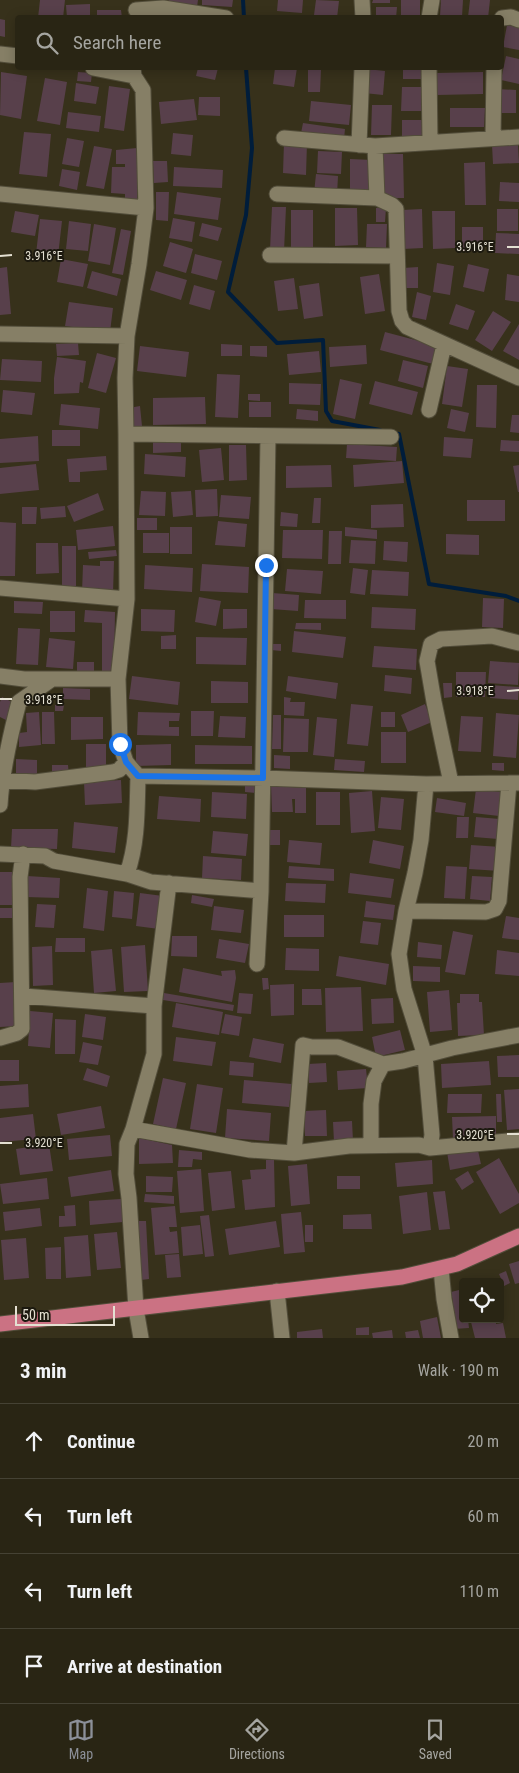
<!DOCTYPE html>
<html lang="en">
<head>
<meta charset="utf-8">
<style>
	:root { --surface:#292514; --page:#353122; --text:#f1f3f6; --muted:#a5a5a0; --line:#454234; --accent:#8c9099 }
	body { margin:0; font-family:"Roboto Condensed",sans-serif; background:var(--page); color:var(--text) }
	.controls { position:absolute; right:15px; bottom:15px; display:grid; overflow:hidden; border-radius:5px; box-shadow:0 2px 12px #0003 }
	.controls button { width:45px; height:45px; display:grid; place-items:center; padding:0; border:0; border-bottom:1px solid var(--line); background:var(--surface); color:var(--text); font:25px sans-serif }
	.scale { position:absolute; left:15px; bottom:12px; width:100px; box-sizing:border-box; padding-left:5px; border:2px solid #e4e0d2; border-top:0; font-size:14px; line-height:18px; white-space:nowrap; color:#e4e0d2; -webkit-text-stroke:4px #1c190f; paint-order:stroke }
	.stop { position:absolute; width:15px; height:15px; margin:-11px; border:4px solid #1a73e8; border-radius:50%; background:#fff }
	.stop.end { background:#1a73e8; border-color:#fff; box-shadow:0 1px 5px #0008 }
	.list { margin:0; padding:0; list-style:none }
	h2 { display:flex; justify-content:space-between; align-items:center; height:65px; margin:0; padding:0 20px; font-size:21px }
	h2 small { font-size:16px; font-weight:400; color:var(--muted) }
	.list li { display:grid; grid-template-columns:32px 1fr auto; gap:15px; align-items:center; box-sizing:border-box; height:75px; padding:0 20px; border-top:1px solid var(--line) }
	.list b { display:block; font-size:19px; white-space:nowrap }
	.list em { font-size:16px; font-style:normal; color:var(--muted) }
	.icon { flex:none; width:28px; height:28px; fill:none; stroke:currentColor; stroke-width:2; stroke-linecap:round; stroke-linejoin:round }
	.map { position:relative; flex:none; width:519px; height:1338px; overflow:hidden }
	.search { position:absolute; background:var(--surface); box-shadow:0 2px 12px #0003; left:15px; right:15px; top:15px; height:55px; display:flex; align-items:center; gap:12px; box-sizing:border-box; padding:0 18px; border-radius:5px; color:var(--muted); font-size:19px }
	.sheet { height:365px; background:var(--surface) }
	nav { display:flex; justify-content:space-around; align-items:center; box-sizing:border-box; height:70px; border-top:1px solid var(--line); background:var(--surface); font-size:14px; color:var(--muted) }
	nav a { display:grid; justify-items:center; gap:2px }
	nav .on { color:var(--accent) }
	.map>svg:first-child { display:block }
</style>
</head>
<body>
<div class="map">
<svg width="519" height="1338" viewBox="0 0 519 1338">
	<rect width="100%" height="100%" fill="#37311b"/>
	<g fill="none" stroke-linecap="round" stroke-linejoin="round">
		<path stroke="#001d3b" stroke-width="4" d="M243,0L244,18
			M246,68L252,148L246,215L228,292L277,343L323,340L326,411L332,421L380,430
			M394,433L399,434L429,584L506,596L519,601"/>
	</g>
	<path fill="#58404b" d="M40,0H65L63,18H38Z
		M169,0H198L197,7L168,2Z
		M202,0H233L232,7L202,5Z
		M278,0H303L302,13L277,11Z
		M316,0L339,1L337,18L314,15Z
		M373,0H390V3H372Z
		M401,0H420V17H401Z
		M441,0H463L462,17L440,16Z
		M470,0H490L488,18L468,17Z
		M90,4V18H67L66,5Z
		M376,7H397L396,18H376Z
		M97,10H121L122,18H97Z
		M0,19L5,20V37L0,36Z
		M507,25L519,27V50L503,47Z
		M506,56L519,59V84L501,80Z
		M198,68H218L215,80L196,76Z
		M275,68H297L294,87L273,84Z
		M403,68H425V79H403Z
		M367,69L385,71L383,95L364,93Z
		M308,70H321L320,92H308Z
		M1,72L27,76L21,119L0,115Z
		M78,72L92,73L91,82L77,81Z
		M483,72V94L437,95L436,73Z
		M45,78L67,82L60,125L37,121Z
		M76,83L99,87L96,104L74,101Z
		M109,86L130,89L124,131L104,128Z
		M402,87H427V111H401Z
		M497,89L516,90V113H496Z
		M199,97H220V116L198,115Z
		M194,99L197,120L161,124L159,102Z
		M311,101L351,105L349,125L309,121Z
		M372,105H392L391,135H371Z
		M450,108H485L484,127H450Z
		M68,112L101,116L99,132L66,128Z
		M402,120H425V140H402Z
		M303,123L345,129L344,139L301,133Z
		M24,132L51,134L47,177L19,174Z
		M173,133L193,135L191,156L171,154Z
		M67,138L84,141L79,167L62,164Z
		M284,142L307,143L306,175L283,173Z
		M518,144L519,163L493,164L492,145Z
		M94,146L112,149L104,189L86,186Z
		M137,148V200H125V194L111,193L112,167H125V164H116V150Z
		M318,151L342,152L341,174L317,173Z
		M379,154H403L404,198H379Z
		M350,159L372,160L371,193L350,192Z
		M153,161H167L168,182L154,183Z
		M485,162L486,205H465L464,163Z
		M174,167L223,170L222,188L173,186Z
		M62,169L80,172L77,190L59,186Z
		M316,174L338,176L337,195L314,193Z
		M500,182L519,183V202L499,201Z
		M156,192H169L168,221L156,220Z
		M177,192L221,198L218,220L174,214Z
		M272,207H286L284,251L270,250Z
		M335,208H357L358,245L335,246Z
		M376,208H386L385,222H376Z
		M422,209L423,248L403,249L402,210Z
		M497,209H518V231H497Z
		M291,210H313V251H291Z
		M15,211L39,215L35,236L11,232Z
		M432,211H455V248L433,249Z
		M173,218L195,222L192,242L169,238Z
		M40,219L62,221L58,256L36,254Z
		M69,221L91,224L88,251L66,249Z
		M202,223L222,228L218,241L199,236Z
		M94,224L116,228L110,265L88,261Z
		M367,224H387L386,248L366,247Z
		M462,227H483V251H462Z
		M121,229L131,231L123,275L112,273Z
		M496,233L519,234V254L495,253Z
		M170,242L193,249L186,273L163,266Z
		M195,254L222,261L217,280L191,273Z
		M61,259L88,264L83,287L57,282Z
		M437,263L454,266L450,295L433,292Z
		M468,264L489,269L484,292L463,287Z
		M7,267L11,314L0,315V268Z
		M418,267V288H403V268Z
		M92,271L121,279L117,296L87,288Z
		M156,271L187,280L181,300L150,290Z
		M379,274L385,311L365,314L360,277Z
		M507,274L519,276V302L505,300Z
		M294,278L298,309L278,311L274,281Z
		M319,283L323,316L304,319L299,286Z
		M194,285L215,291L210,310L189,304Z
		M417,292L431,296L426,320L412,317Z
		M69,302L113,308L110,332L65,326Z
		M456,304L475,311L468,330L449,324Z
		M493,311L511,322L492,351L475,340Z
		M519,324V360L503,351Z
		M385,332L438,346L433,364L380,350Z
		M78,343L79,355L57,356L56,344Z
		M221,344L242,345V356H221Z
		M366,345L367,364L330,367L329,347Z
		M140,346L189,352L186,377L137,371Z
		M250,346H267V357L250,356Z
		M319,351L321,372L289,375L287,354Z
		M97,353L116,358L106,393L88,388Z
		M57,357L86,361L83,383L80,382L79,393L54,394V378Z
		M2,359L42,361L41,382L0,380Z
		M403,360L428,366L423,388L398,381Z
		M447,366L468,369L462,407L442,404Z
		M217,374L240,375L238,418L215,417Z
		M340,379L362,384L355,419L333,414Z
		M375,381L418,392L412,415L369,404Z
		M289,383L321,384L320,405L289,404Z
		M477,385H497L496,428L476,427Z
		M3,390L35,393L32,415L1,412Z
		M248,394H260V401L248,400Z
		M205,397L206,424L153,425V398Z
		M249,402H271V417H249Z
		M61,404L100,408L98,429L59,425Z
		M140,406L142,426L131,427L129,408Z
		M297,409L318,411V421L296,419Z
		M451,409L469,413L465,432L447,428Z
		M512,415H519V433L510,432Z
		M52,430H80V446H52Z
		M38,436L39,461L0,463V439Z
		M444,437L473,439L471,458L443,456Z
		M153,439H181V452L153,453Z
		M501,440L519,441V452L500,451Z
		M347,444L397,447L396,461L346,458Z
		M229,445H246L247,480L229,481Z
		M221,448L224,480L202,482L199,450Z
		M145,454L186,457L185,477L144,474Z
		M106,456L107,470L80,472V482H69L67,459Z
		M402,461L404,483L354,487L353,465Z
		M36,464L39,490L0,494V468Z
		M331,465L332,487L286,488V466Z
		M519,465V492H518L513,466Z
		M217,489L218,516L196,517L195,490Z
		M141,491L166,492L165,516L139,515Z
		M191,491L193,515L173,517L171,492Z
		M98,493L104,510L74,522L67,506Z
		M221,495L251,497L249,519L219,517Z
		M314,498H321L320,523H312Z
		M467,500H505V521H467Z
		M403,504L404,527L371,528V505Z
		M65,506L66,517L41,519L40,508Z
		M22,507H37L36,524H22Z
		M281,512L298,514L297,527L280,526Z
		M137,518H157V530H137Z
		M218,521L247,524L245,547L215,545Z
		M0,522L16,523L15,576H0Z
		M113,526L115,546L78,550L76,530Z
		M170,527H192V554H170Z
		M345,527L377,530V539L345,536Z
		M283,530H323L322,559L282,558Z
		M329,531H342L341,564H328Z
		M143,533H169V553H143Z
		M446,534L479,535V555L446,554Z
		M351,540L376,541L375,564L349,563Z
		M384,541L408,542L407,562L383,560Z
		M36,543H58L59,573L36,574Z
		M62,546H76V587L62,586Z
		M116,550L117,556L89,559L88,552Z
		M100,561H114L113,593L82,592L83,565L100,566Z
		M202,564L249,567L248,593L200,591Z
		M145,565L193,568L192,592L144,589Z
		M353,568L368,570L365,595L350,593Z
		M287,569L323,571L321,594L285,591Z
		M372,570L409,572L408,596L370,594Z
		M272,593L299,595L298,611L271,609Z
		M199,597L221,601L216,626L195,622Z
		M483,598L504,599L503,628L482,627Z
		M305,600H346V619L304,618Z
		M14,601L43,602L42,614L14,613Z
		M372,607L416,609L415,630L371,628Z
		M141,609L175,610L174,632L141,631Z
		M223,609H247V628L223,629Z
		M85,610L115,612L114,674L102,673V623L84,622Z
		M50,611H75V632H50Z
		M296,623H321V630L295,629Z
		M18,628L40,629L38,665L16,664Z
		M294,631L346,637L343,658L292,652Z
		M176,635V649H161V636Z
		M196,637L247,638L246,665L196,664Z
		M49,638L75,641L73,669L46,667Z
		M271,644H281V651L271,650Z
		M374,646L417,649L416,670L372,667Z
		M490,661L519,663L518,685L488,683Z
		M77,662H94V671H77Z
		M456,672H486L485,697H456Z
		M385,675L412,678L411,694L384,691Z
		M132,676L180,682L178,705L129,699Z
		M288,676L338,683L336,699L286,691Z
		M211,681L248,682V703H211Z
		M443,683H452V697L444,698Z
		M490,685L519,687L518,700L490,698Z
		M63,688L90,689V700L63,699Z
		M2,697L16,704L8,721L0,717V702Z
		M284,697L291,698L290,702H305L304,716L284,715Z
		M351,704L373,706L368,746L347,744Z
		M425,704L432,722L408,732L401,715Z
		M55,705H64L63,711H55Z
		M191,711H214L213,736H191Z
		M39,712L41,745L19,747V733L27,732L26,713Z
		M42,712H54L55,744H42Z
		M138,712L180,713L179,721H169V727H179V736L137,735Z
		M381,712H395V727H381Z
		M496,713L519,715L516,758L493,756Z
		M273,715H281V749H272Z
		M220,716L246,717L245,738L218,737Z
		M461,716L483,717L481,752L458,751Z
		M71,717H103V739L71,740Z
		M317,717L337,719L334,757L313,755Z
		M284,718L309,719L308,752H283Z
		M381,732H406V763H381Z
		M86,744H106V767H86Z
		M171,744V765L136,766V745Z
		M195,745L252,746V764H195Z
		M274,755L290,756V769L274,768Z
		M16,759L37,760V779H16Z
		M335,759L365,761L364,772L334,770Z
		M492,763H504V771L492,770Z
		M52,765H68L69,776L52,777Z
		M121,780L122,803L85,805L84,782Z
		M245,786H257V793L245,792Z
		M271,786L306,788V813H295V799H292L293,812H272Z
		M476,789L501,792L499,816L473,813Z
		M372,791L375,831L351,833L349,793Z
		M212,792L247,794L246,819L211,817Z
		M316,792H340V825H316Z
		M159,796L201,799L200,822L157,819Z
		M381,797L404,799L401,830L378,828Z
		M437,798L466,803L464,816L435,812Z
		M457,817H469L468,838H456Z
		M476,817L500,819L498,839L474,837Z
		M74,822L118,827L115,853L72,848Z
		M12,829H58L57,849L11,848Z
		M269,830H280V845H269Z
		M213,831L248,834L246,856L211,853Z
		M289,840L322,843L320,865L287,862Z
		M373,840L404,846L400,869L369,863Z
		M471,845L501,847L500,871L469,869Z
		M203,856L242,859L241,880L202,878Z
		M289,866L334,869V881L288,878Z
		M446,866L467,867L465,899L444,898Z
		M0,872H17L16,905H0Z
		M350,873L394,879L391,898L348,893Z
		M27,876L60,878L59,898L26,897Z
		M472,876L492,877L490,901L470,899Z
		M286,883L326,884L325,903L285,901Z
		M87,888L108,891L104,931L83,928Z
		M114,891L134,893L132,919L112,917Z
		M140,893L163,896L159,929L136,926Z
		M192,895L214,899L212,907L191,903Z
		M366,901L395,905L393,920L364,917Z
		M37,904L56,905L54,928L35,927Z
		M214,906L244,910L241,933L211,930Z
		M0,908H15L14,918H0Z
		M284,915H324V937H284Z
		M506,916L519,918V940L502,938Z
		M363,921L381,923L378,945L360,943Z
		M453,931L473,935L465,975L445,972Z
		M172,936H197V957L171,956Z
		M56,938H85V952H55Z
		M219,939L249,944L245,963L216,958Z
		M418,942L442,945L441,959L417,957Z
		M145,945L148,991L124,992L121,947Z
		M52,946L53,985L33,986L32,947Z
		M286,948L319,949V971L285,970Z
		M112,949L116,991L94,993L91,951Z
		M497,950L519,953V976L495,974Z
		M339,956L389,964L386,985L336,976Z
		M413,966L440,967V982L413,981Z
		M183,968L222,976L221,971L235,970L236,978L232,1002L179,992Z
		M262,978H268L269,989L263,990Z
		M16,982L18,1026L0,1027V983Z
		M294,984V1015L271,1016L270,985Z
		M361,987L363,1031L326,1032L325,988Z
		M302,989H321L322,1005H302Z
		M449,990L452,1030L430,1032L427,992Z
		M164,993L234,1005L233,1011L163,1000Z
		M239,993L253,994L251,1014L237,1013Z
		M460,994H479V1002H482L484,1035L458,1036L457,1003H460Z
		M393,998L394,1023L372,1024L371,999Z
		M176,1003L223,1012L219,1035L172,1027Z
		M30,1011L53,1013L50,1048L28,1046Z
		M85,1014L106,1017L103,1040L82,1037Z
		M225,1014L242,1017L239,1036L221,1033Z
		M55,1019L76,1020L75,1054H55Z
		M400,1030L405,1050L376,1057L372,1037Z
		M176,1037L216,1042L212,1066L173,1061Z
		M253,1038L284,1044L281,1063L249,1057Z
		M83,1042L102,1046L98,1065L79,1062Z
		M519,1055V1077H498L497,1056Z
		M0,1060H19V1081H0Z
		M230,1061L254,1063L253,1077L229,1075Z
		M489,1061L491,1085L442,1088L441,1064Z
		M326,1063L327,1082L309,1083L308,1064Z
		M87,1068L110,1076L107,1087L83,1080Z
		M366,1069L368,1088L338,1090L337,1071Z
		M163,1078L186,1083L176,1129L153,1124Z
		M244,1080L292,1084L289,1107L242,1103Z
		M28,1084L29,1107L0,1109V1086Z
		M197,1084L223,1088L216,1133L190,1129Z
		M519,1089V1129L507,1130L504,1090Z
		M448,1094H482L481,1113H447Z
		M496,1094H501L502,1122H497Z
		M101,1106L105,1128L61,1135L57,1114Z
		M227,1109L271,1113L269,1141L225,1138Z
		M326,1110L327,1136H305L304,1111Z
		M33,1114L36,1139L0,1142V1118Z
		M496,1116V1138L453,1139L452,1117Z
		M352,1121L353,1141L334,1142L333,1122Z
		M110,1135L112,1156L69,1160L67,1139Z
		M139,1138L172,1145L173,1163L139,1164Z
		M49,1144L53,1171L20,1175L16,1149Z
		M477,1146L481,1164L450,1170L447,1152Z
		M179,1150L202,1152V1160L193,1159L192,1167H178Z
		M499,1158L519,1194V1203L500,1214L476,1172Z
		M266,1160H274L275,1207L245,1210L242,1180L251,1179L250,1170L266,1169Z
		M432,1160L433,1184L397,1187L395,1163Z
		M307,1164L310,1204L291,1206L288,1166Z
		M201,1169L204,1211L180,1213L177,1171Z
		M111,1170L114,1191L71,1197L68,1177Z
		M231,1171L235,1208L212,1211L208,1173Z
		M468,1171L474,1182L462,1190L455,1179Z
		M146,1176L173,1177L172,1192H146Z
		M337,1176H360V1189H337Z
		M47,1178L49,1199L3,1204L0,1184Z
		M445,1191L450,1229L439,1230L433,1192Z
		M427,1192L431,1230L403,1234L399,1196Z
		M145,1194L174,1196V1204L144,1202Z
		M121,1199L123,1222L90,1225L89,1201Z
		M75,1205L76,1226L59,1227V1216H65L64,1206Z
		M175,1206L177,1227H169L170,1232L177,1231L179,1253L155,1255L151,1208Z
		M40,1208L42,1226L5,1231L3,1212Z
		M301,1212L305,1252L284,1254L281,1214Z
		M371,1214L372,1229H343V1215Z
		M209,1215L214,1256L205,1257L200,1216Z
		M138,1221H146L149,1279L141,1280Z
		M276,1221L280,1247L229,1255L225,1229Z
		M200,1225L203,1254L183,1256L181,1227Z
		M305,1225H313V1242H305Z
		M117,1232L121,1268L97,1270L94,1234Z
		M88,1235L91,1276L66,1278L64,1237Z
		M26,1238L29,1278L4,1280L1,1240Z
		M61,1247V1279H46L45,1248Z
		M179,1254L181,1277L167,1278L165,1255Z
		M519,1261V1283L515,1284L509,1264Z
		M506,1271L510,1283L504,1286L499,1274Z
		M463,1289V1319H468L469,1328L453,1329L451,1302H453L451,1292Z
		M437,1317L441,1338H423L420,1321Z
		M480,1319H501L496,1321V1324L503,1323L506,1338H475L471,1322Z
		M369,1327V1335H356V1328Z
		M322,1329L323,1338H297V1332Z
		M392,1330L393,1338H373L372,1333Z
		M418,1330L420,1338H406L405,1332Z"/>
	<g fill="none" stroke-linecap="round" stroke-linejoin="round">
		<g stroke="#524d3a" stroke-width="17">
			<path id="minor" d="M362,0L363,18
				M136,10L163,8L226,18
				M429,18L432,0
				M502,18L511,17L519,20
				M0,54L18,56
				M93,68L134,76
				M429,68L430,142
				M284,138L375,146L519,137
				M493,138L494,68
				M359,145L362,68
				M375,146L377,198L392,205L396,209L399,311L402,321L407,327L519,378
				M0,194L146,208
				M277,194L377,198
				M270,255L397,256
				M0,334L127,336
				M429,410L444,345
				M126,434L391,437
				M0,588L127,599L118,679L120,744L126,762L138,776L263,778L426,784L519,783
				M127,599L126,434L125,378L127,336L139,264L146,208L143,90L134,76L133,68
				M0,676L24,679H118
				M0,780L35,782L113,772L119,770L126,762
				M451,783L434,702L427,661L431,644L441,639L492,636L519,643
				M426,784L421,840L415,873L406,911L399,954L404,989L425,1056L432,1135L430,1148
				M0,805C2,770 10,736 19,702L52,679
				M0,854L45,856L54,861L127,874L151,882L261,891
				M127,874C138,842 137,810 138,776
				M406,911L486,912L495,909L499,901L509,783
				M257,964L261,891L268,436
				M23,996L154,1006
				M0,1038L17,1033L22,1029L20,877L23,854
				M133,1129L250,1150L294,1153L349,1146L419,1145L430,1148L519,1140
				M371,1146V1104L374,1081L383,1064
				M294,1153L303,1045L312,1047H338L383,1064L403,1061L452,1048L519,1035
				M441,1269L444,1299L451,1338
				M277,1291L282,1338
				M141,1338L136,1309L129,1198L126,1174L127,1144L133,1129L154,1054V1006L169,883"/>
		</g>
		<g stroke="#524d3a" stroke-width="17">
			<path id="major" d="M0,1324L402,1277L457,1264L519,1236"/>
		</g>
		<use href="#minor" stroke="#867f66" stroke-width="15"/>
		<use href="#major" stroke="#cb7283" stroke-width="15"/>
	</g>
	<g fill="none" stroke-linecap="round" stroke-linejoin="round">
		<path stroke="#1a73e8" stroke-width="6" d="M120,744L126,762L138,776L263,778L266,565"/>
	</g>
	<path fill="none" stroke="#e4e0d2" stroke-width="2" d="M507,247H519M0,256L12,255M507,691L519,690M0,699H12M507,1134H519M0,1143H12"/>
	<g font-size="12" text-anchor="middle" fill="#e4e0d2" stroke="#1c190f" stroke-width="4" stroke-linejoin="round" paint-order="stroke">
		<text x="475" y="251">3.916°E</text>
		<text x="44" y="260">3.916°E</text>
		<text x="475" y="695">3.918°E</text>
		<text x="44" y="704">3.918°E</text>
		<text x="475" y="1139">3.920°E</text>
		<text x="44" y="1147">3.920°E</text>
	</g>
</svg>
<div class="controls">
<button><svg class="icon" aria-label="locate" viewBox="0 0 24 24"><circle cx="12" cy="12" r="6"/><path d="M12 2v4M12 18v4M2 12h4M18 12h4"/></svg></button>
</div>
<div class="scale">50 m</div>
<div class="stop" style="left:120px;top:744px"></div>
<div class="stop end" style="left:266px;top:565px"></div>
<div class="search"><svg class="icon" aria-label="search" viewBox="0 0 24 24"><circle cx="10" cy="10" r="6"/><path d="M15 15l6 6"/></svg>Search here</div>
</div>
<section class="sheet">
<h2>3 min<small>Walk · 190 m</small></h2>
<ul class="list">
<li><svg class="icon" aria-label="ahead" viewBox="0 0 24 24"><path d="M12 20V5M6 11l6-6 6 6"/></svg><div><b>Continue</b></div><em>20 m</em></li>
<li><svg class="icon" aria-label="left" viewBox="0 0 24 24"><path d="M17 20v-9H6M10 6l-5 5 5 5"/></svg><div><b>Turn left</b></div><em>60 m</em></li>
<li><svg class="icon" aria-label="left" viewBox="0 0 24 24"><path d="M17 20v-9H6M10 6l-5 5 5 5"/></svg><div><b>Turn left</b></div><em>110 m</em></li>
<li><svg class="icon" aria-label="arrive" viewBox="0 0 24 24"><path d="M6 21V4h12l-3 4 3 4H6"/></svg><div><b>Arrive at destination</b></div></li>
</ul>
</section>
<nav>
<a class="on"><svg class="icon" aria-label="map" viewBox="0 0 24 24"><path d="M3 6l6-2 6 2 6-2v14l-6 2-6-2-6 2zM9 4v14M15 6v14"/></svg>Map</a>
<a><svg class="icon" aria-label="directions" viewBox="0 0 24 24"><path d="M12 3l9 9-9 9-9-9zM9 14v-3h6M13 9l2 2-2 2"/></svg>Directions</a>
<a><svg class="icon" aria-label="saved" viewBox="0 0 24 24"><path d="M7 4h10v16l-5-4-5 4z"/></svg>Saved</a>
</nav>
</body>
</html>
